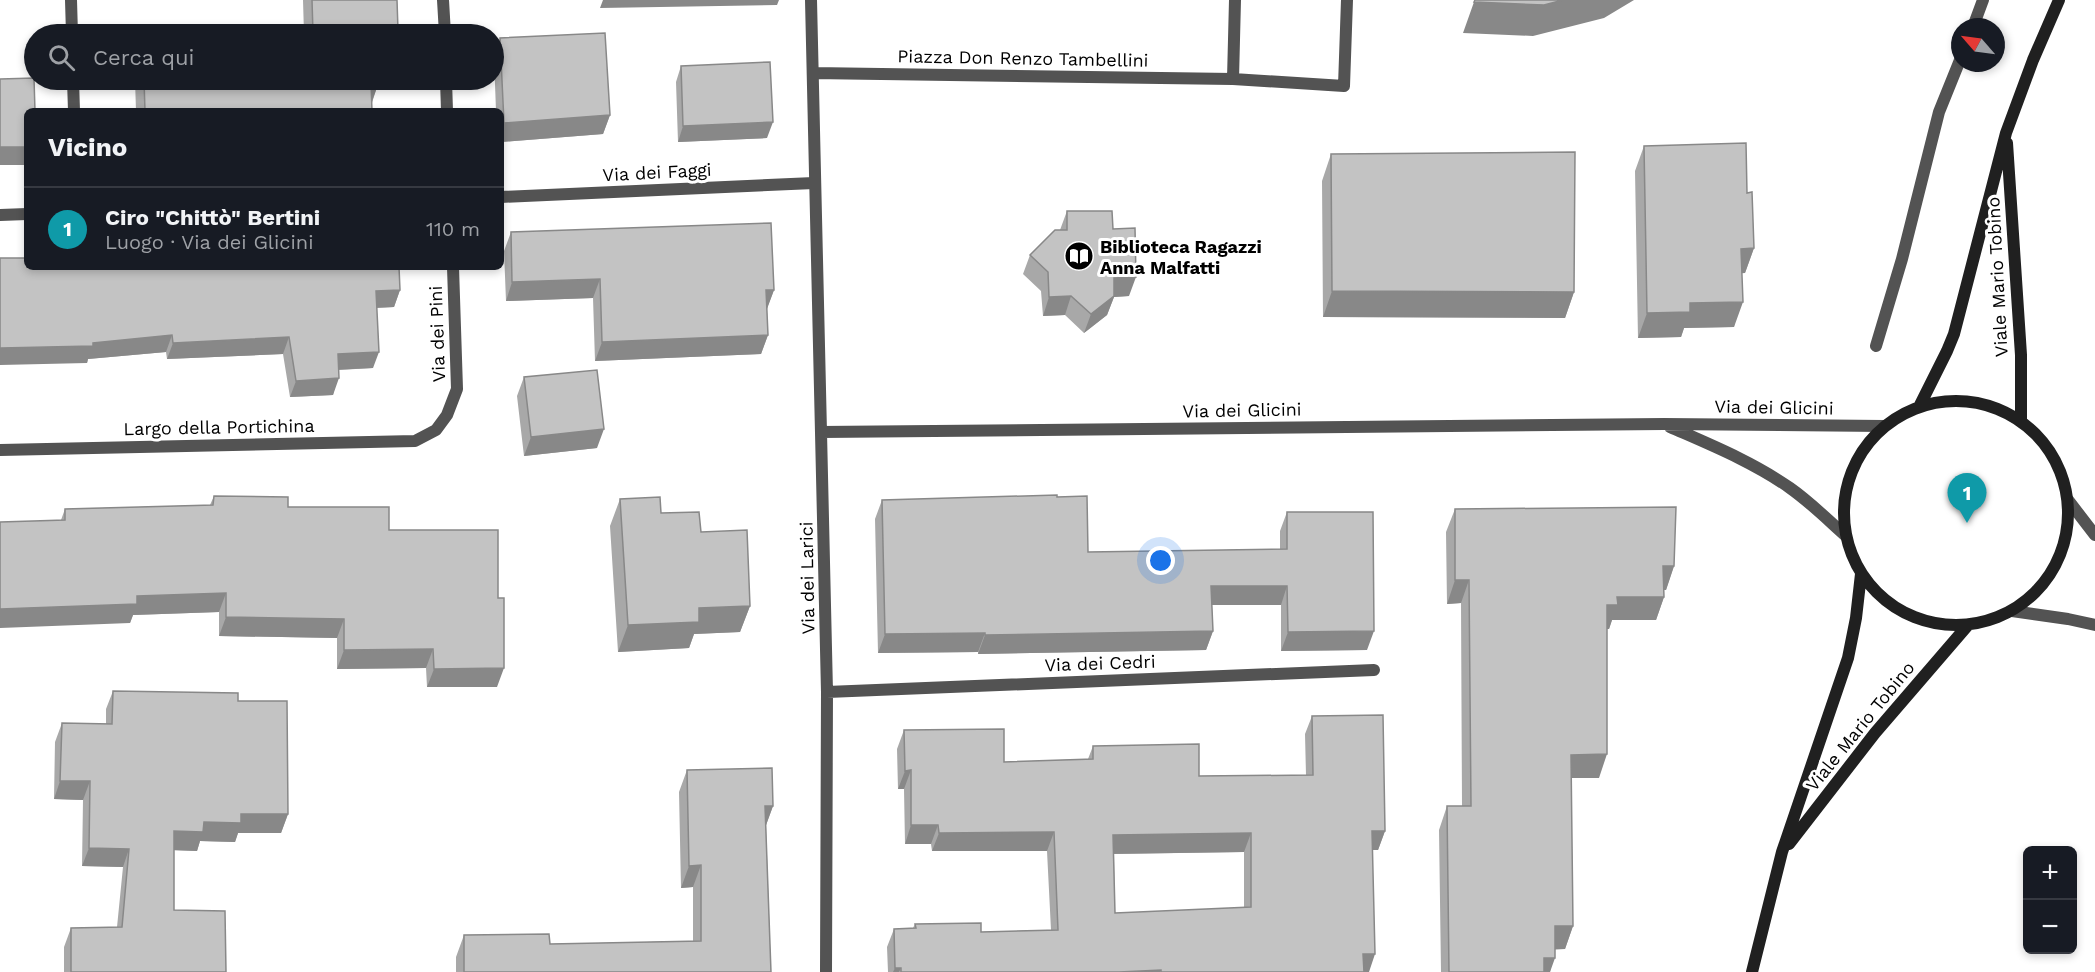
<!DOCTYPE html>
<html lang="it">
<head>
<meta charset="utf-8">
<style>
	:root { --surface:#171b24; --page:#20242c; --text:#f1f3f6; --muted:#9ea1a6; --line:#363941; --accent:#0b8043 }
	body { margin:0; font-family:"Work Sans",sans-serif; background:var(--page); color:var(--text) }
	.controls { position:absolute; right:18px; bottom:18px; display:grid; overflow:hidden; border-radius:9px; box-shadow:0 3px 9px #0003 }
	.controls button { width:54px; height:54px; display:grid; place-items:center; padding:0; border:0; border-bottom:2px solid var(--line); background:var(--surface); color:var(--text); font:30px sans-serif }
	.compass { position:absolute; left:1951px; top:18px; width:54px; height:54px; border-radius:50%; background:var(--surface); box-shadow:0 3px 9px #0003; rotate:298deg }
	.you { position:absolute; left:1161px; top:561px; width:21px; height:21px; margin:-15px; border:4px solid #fff; border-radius:50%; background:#1a73e8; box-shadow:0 0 0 9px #1a73e833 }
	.badge { display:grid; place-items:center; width:39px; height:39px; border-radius:50%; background:var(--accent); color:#fff; font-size:20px; font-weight:700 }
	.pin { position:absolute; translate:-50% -50px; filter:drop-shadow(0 2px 3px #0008) }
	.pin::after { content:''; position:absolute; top:32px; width:21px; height:18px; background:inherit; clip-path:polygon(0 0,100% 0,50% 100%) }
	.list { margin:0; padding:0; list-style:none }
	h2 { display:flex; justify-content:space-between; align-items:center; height:78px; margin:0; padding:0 24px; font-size:26px }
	h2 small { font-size:20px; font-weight:400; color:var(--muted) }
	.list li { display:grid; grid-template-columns:39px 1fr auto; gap:18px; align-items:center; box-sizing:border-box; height:84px; padding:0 24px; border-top:2px solid var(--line) }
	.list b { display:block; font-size:22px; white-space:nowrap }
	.list p { margin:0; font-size:20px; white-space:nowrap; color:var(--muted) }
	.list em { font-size:20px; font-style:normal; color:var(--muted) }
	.icon { flex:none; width:33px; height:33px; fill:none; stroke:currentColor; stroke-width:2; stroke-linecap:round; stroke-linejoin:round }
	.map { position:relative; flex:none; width:2095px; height:972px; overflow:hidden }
	.search { position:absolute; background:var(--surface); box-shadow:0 3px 9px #0003; left:24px; top:24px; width:480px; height:66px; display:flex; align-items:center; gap:15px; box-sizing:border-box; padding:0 21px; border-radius:33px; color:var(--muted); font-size:22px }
	.panel { position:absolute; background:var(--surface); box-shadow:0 3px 9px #0003; left:24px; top:108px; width:480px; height:162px; border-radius:9px }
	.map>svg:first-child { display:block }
</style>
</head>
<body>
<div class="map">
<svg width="2095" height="972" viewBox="0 0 2095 972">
	<rect width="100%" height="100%" fill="#fff"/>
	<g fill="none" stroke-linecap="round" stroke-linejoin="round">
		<path stroke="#535353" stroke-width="12" d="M1973,27L1983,0
			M1876,346L1902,259L1939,112L1960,60"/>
		<path stroke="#535353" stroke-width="12" d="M71,0L72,34
			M443,0L445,34
			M811,0L827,692L826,972
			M813,73L1233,79L1344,86L1347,0
			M1233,79L1235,0
			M73,80L74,111
			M446,80L447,111
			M501,197L814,183
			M0,215L27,214
			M1670,427C1711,445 1753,462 1790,488C1810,502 1828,520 1846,536
			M821,432L1664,424L1884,426
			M0,450L415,441L436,430L447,415L457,389L453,267
			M2068,500L2095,535
			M2012,611L2068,619L2095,625
			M827,692L1374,670"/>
		<path stroke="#202020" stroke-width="12" d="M2007,143L2021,355V420
			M1844 513a112 112 0 1 1 224 0a112 112 0 1 1-224 0Z
			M1920,405L1947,351L1954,334L2006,133L2033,60L2059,0
			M1789,844L1875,733L1968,625
			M1752,972L1782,852L1848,658L1856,618L1861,574"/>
	</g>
	<path fill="#a8a8a8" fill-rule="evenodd" d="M303,0H397L398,30L397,34H282H304Z
		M500,38L610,115L603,134L501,142V111H496L494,57Z
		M681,66L767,138L678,142L676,82Z
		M135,80H379L372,103V111H136Z
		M1644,146L1747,193L1754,248L1745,273H1742L1734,327L1684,328L1681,337L1638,338L1635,171Z
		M1331,154L1574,292L1565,318L1323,317L1322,181Z
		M1067,211L1113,229L1129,296L1114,297L1107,315L1084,333L1065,315L1043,316L1041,291L1023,274L1030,255L1060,230Z
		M511,232L774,290L767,308L768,335L761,354L595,361L593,298L506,301L504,251Z
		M27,267L400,290L394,307L377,308L373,368L339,370L333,395L290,397L283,354L167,359L166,352L88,359L87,363Z
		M524,377L597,448L524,456L517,396Z
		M214,496L288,507L389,530L497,687H427L426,668L337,669V638L219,636V612L133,615L130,623L61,520L65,509L210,505Z
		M1057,497L1088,552L1280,549V531L1287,512L1367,650L1281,651V605H1212L1213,631L1206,650L978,654V652L878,653L875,519L882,500Z
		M620,499L661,513L701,532L750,606L740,632L694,634L689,648L618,652L610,526Z
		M1455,509L1674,566L1666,590H1664V597L1656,620H1612L1609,629H1607L1599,778H1571L1573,926L1565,949H1555L1550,972H1441L1439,830L1447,806H1462L1461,603L1447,604L1446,532Z
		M113,691L238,701L288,814L281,833H238L235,842L200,841L197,851L174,850V910L226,972H64V947L71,928L117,927L123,867L82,866L83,800L54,799L55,742L62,723L106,724V709Z
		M1312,716L1385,831L1378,850H1372L1369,972H888L887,947L894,929L913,928L915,924L981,932L1051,930L1047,851H932L931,844H905L904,789H898L897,749L904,730L1004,762L1088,759L1093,746L1199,776L1306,775L1305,734ZM1244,852V908L1115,913L1114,854Z
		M687,770L773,806L766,825L771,972H456V957L464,935L550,944L693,941V887L681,888L679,792Z"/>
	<path fill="#888" d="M603,0H779L777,5L600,8Z
		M1563,0H1634L1604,18L1533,36L1463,33L1474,2Z
		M378,30H398L397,34H377Z
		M379,82L371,104V83Z
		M610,115L603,134L501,142V131L504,123Z
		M773,122L767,138L678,142L683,126Z
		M0,147H27V165H0Z
		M1754,248L1745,273L1732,274L1741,249Z
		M1136,277L1129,296L1114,297L1107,315L1084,333L1091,314L1114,278Z
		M600,279L593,298L506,301L512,282Z
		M400,290L394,307L370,308L376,291Z
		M766,290H774L767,309Z
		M1332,291L1574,292L1565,318L1323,317Z
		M1071,296L1065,315L1043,316L1049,297Z
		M1743,302L1734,327L1684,328L1681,337L1638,338L1647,313L1690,303Z
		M172,335L166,352L88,359L87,363L0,365V348L93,343Z
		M768,335L761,354L595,361L602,342Z
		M289,337L283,354L167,359L173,343Z
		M379,352L373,368L332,370L338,354Z
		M339,378L333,395L290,397L296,381Z
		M604,429L597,448L524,456L531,437Z
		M1663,566H1674L1666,590H1655Z
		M1455,580H1469L1461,603L1447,604Z
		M1211,586H1287L1281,605H1205Z
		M226,593L219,612L133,615L130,623L0,628V609L137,596Z
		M1617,597H1664L1656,620H1612L1609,629H1598L1607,605Z
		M750,606L740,632L694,634L689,648L618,652L628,625L699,608Z
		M226,617L344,619L337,638L219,636Z
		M1213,631L1206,650L978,654L985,635Z
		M1374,631L1367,650L1281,651L1288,632Z
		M985,633L978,652L878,653L885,634Z
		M433,649L426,668L337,669L344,650Z
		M504,668L497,687H427L434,669Z
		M1607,754L1599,778H1562L1571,755Z
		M911,770L904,789H898L905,771Z
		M60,781H90L83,800L54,799Z
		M765,806H773L765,828Z
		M241,814H288L281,833H238L235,842L200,841L197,851L168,850L174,831L204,822Z
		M911,825H938L931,844H905Z
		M1372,831H1385L1378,850H1365Z
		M1054,832L1047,851H932L939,833Z
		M1251,833L1244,852L1106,854L1113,835Z
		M89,848L129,849L123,867L82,866Z
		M701,865L693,887L681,888L689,866Z
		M1555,926H1573L1565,949L1546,950Z
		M1363,954H1375L1369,972H1357Z
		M1544,958H1555L1550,972H1539Z
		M895,968H901L899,972H893Z
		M1161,970L1160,972H1119Z"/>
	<path fill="#c3c3c3" stroke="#888" stroke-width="1.5" fill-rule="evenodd" d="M312,0H397L398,30H378V34H282L313,33Z
		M1475,0H1563L1544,5L1474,2Z
		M605,33L610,115L504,123L500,38Z
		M770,62L773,122L683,126L681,66Z
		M34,78L35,111H27V147H0V79Z
		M144,80H379V82L371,83L372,111H145Z
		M1746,143L1747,193L1752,192L1754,248L1741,249L1743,302L1690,303V312L1647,313L1644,146Z
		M1575,152L1574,292L1332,291L1331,154Z
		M1067,211H1112L1113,229L1135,228L1136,277L1114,278V296L1091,314L1071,296L1049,297L1048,272L1030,255L1055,230H1067Z
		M771,223L774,290H766L768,335L602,342L600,279L512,282L511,232Z
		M0,258H27V267H399L400,290L376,291L379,352L338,354L339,378L296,381L289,337L173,343L172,335L93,343V346L0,348Z
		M597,370L604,429L531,437L524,377Z
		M1057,495V497L1087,496L1088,552L1287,549V512H1373L1374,631L1288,632L1287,586H1211L1213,631L985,635V633L885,634L882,500Z
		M214,496L288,497V507H389V530H498V598H504V668L434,669L433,649L344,650V619L226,617V593L137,596V604L0,609V522L65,520V509L213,505Z
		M660,497L661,513L699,512L701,532L747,530L750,606L699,608V622L628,625L620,499Z
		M1676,507L1674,566H1663L1664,597H1617L1618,605H1607V754L1571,755L1573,926H1555V958H1544V972H1449L1447,806H1471L1469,580H1455V509Z
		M113,691L238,693V701H287L288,814H241V823L204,822L203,832L174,831V910L225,911L226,972H71V928L122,927L129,849L89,848L90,781H60L62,723L112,724Z
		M1383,715L1385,831H1372L1375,954H1363L1364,972H1161V970L1119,972H901V968H895L894,929L916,928L915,924L981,923V932L1058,930L1054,832L939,833L938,825H911V770L905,771L904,730L1004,729V762L1093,759V746L1199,744V776L1313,775L1312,716ZM1251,833V907L1115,913L1113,835Z
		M772,768L773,806H765L771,972H464V935L549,934L550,944L701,941V865L689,866L687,770Z"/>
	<defs>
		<g id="library-disc" transform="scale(1.5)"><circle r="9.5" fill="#000" stroke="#fff"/><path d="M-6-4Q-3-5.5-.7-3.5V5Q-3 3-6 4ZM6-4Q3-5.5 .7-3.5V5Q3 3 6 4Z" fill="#fff"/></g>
	</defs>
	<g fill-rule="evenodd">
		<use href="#library-disc" x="1079" y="256"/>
	</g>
	<g text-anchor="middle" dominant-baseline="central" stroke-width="6" stroke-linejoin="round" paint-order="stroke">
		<g font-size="18" fill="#000" stroke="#fff">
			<text transform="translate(1023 58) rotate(1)">Piazza Don Renzo Tambellini</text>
			<text transform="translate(657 172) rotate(-3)">Via dei Faggi</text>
			<text transform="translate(1997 277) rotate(-93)">Viale Mario Tobino</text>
			<text transform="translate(437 334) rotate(-92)">Via dei Pini</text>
			<text transform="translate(1774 407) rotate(1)">Via dei Glicini</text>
			<text transform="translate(1242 410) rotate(-1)">Via dei Glicini</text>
			<text transform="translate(219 427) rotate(-1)">Largo della Portichina</text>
			<text transform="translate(807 578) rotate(-91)">Via dei Larici</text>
			<text transform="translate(1100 663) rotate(-2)">Via dei Cedri</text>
			<text transform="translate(1860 726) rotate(-51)">Viale Mario Tobino</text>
		</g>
		<g font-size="18" font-weight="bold" fill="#000" stroke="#fff" text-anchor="start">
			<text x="1100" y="246">Biblioteca Ragazzi<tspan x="1100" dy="21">Anna Malfatti</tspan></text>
		</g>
	</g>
</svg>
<div class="controls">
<button>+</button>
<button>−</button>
</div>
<svg class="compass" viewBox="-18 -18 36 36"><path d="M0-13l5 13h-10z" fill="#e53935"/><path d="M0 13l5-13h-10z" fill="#9ea1a6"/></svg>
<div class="you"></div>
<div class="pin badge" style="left:1967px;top:523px;background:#0f9aa8">1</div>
<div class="search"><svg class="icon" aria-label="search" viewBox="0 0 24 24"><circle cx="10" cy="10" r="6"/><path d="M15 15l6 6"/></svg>Cerca qui</div>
<section class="panel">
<h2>Vicino<small></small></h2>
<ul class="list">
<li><span class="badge" style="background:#0f9aa8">1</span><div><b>Ciro &quot;Chittò&quot; Bertini</b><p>Luogo · Via dei Glicini</p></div><em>110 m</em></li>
</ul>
</section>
</div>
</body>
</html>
